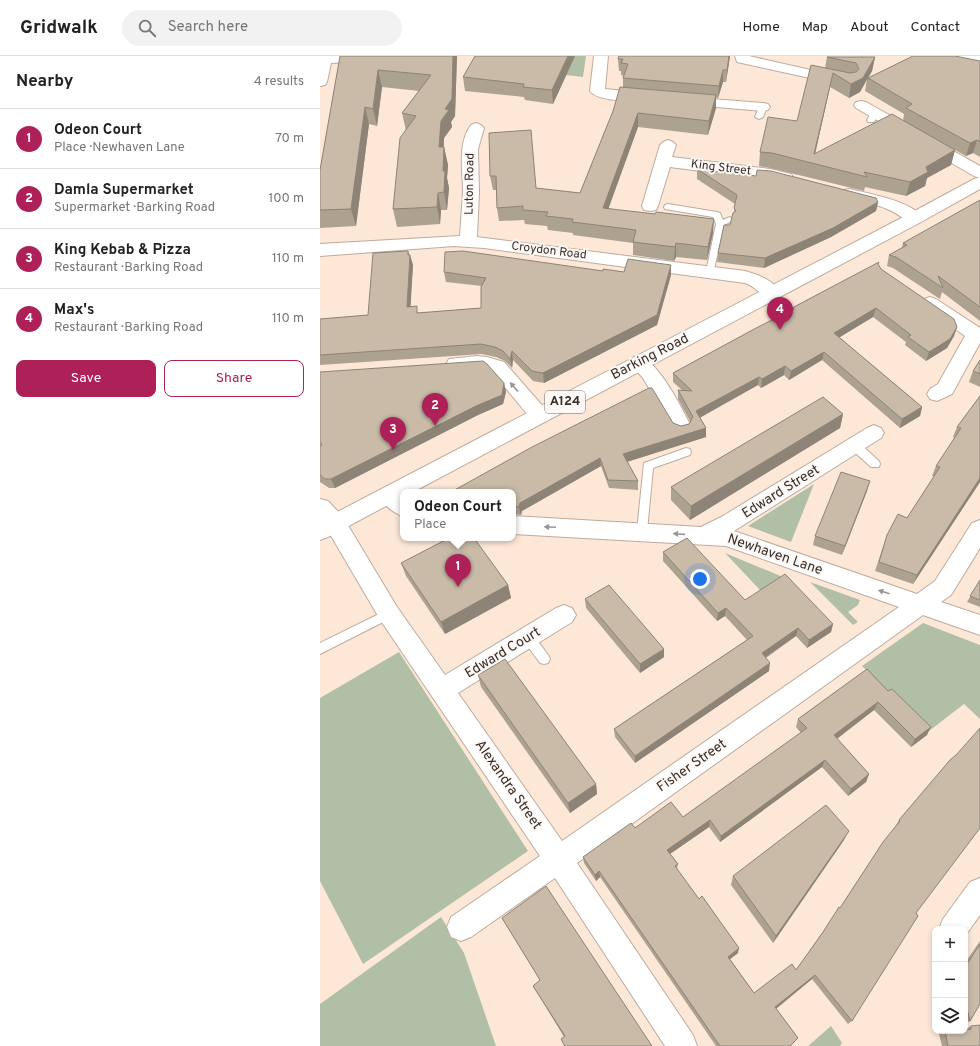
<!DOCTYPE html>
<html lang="en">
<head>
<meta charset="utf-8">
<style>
	:root { --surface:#fff; --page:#f2f2f2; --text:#222; --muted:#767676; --line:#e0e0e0; --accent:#ae2058 }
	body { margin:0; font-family:Overpass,sans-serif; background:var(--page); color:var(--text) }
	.controls { position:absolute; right:12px; bottom:12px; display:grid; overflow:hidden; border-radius:8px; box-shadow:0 2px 6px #0003 }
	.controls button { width:36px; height:36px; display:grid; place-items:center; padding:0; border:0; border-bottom:1px solid var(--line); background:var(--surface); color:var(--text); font:20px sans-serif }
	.you { position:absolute; left:380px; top:523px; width:14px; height:14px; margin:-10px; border:3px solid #fff; border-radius:50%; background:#1a73e8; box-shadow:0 0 0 6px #1a73e833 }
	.badge { display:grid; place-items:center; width:26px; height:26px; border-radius:50%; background:var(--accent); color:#fff; font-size:13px; font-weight:700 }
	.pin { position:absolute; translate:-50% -33px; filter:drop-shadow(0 1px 2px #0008) }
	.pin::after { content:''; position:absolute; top:21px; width:14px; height:12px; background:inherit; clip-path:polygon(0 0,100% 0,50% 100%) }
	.popup { position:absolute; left:80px; top:433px; width:116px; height:52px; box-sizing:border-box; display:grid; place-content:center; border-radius:8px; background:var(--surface); filter:drop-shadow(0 1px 3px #0005); font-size:13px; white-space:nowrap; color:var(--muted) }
	.popup b { font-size:15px; color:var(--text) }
	.popup::after { content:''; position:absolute; left:50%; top:100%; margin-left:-8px; border:8px solid transparent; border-top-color:var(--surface) }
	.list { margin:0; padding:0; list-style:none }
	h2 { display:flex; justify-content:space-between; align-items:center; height:52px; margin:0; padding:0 16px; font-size:17px }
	h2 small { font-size:13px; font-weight:400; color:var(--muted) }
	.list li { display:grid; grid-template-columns:26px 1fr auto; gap:12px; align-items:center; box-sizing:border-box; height:60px; padding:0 16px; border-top:1px solid var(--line) }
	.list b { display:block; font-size:15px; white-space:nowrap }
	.list p { margin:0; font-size:13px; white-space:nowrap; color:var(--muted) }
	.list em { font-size:13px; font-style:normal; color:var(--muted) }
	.actions { display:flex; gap:8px; padding:12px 16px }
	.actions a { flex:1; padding:9px 0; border:1px solid var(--accent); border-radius:8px; text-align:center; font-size:14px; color:var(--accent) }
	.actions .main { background:var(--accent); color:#fff }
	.icon { flex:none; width:22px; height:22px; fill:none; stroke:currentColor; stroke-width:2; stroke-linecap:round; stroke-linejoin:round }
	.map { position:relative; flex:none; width:660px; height:990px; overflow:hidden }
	header { display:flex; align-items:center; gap:24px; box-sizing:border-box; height:56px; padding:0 20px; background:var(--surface); border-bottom:1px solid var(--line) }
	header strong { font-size:19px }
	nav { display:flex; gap:22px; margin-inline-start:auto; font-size:14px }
	.search { width:280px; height:36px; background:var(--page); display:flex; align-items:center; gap:10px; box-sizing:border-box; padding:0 14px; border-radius:22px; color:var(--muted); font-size:15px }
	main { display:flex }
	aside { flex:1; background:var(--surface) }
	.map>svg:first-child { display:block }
</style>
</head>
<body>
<header>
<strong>Gridwalk</strong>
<div class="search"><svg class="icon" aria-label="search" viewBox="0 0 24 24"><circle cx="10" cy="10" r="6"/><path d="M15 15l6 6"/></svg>Search here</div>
<nav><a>Home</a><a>Map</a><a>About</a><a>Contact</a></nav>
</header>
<main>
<aside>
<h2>Nearby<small>4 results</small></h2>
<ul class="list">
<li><span class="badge">1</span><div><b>Odeon Court</b><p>Place · Newhaven Lane</p></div><em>70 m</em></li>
<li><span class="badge">2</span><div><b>Damla Supermarket</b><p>Supermarket · Barking Road</p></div><em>100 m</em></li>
<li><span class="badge">3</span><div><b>King Kebab &amp; Pizza</b><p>Restaurant · Barking Road</p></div><em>110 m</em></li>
<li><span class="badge">4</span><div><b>Max's</b><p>Restaurant · Barking Road</p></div><em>110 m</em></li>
</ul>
<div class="actions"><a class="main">Save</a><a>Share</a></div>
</aside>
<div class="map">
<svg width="660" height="990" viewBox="0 0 660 990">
	<rect width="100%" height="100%" fill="#fde8d8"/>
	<path fill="#b1bfa7" d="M255,0H266L263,21L246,19Z
		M494,428L471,486L428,470Z
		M405,497L463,521L440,534Z
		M490,526L540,544L538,549L528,556L538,566L533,569Z
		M603,567L660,589V663L644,648L609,675L542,610Z
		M79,596L208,795L43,908L0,825V642Z
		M121,861L144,897L176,990H0V948Z
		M511,970L522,987L520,990H488Z"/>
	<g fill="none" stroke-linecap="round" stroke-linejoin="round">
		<g stroke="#bfab9d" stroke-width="2">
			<path id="lane" d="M440,49H446L447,51L443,61L439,63L435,61Z
				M552,55H558L559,57L554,66H548L547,64Z
				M348,148L397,156L400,157L403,164L410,161L414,164L404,169L393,218H387L386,216L396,168L393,161L345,153L344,151L345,149Z
				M535,386L539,387L559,405L560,408L559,411H551L531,393L530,390L531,387Z
				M366,392L370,393L371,396L370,399L333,412L327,475L326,478L322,479L318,478L317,475L324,407Z
				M69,553L73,555L75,558L73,561L0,598V587Z
				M208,576L212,577L228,599L230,603L228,607L224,608L220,607L204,585L202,581L204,577Z"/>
		</g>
		<g stroke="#bfab9d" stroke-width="2">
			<path id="street" d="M0,0H69L67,3L62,4L11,7L7,26L5,29L0,30Z
				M274,0H288L285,33L328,37L333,38L335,41L333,44L328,45C314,45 278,46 270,35Z
				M415,0H429L522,21L524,24L522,27L517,28L417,6Z
				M631,0H660V7L633,3Z
				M366,41L443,47L448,48L450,51L448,54L443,55L361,48L359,45L361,42Z
				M541,45L546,46L660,110V122L654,120L536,52L534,49L536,46Z
				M156,67L161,69L164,72L158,93L159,136L157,181L425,215C439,219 453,224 461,237L458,241C442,246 439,231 425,227L164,192L134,190L0,200V188L140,180C141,165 142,151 143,136C143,115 137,88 151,69Z
				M348,84L353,86L356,89L352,101L450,113L471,118L473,121L471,124L465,126L350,111L338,150L336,154L330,155L324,154L322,150L340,89L343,86Z
				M530,133C550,138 592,145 603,162L601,166C587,169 579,157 567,153C554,147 538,145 524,142L522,138L524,134Z
				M610,241L616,243L660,272V287L632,338L617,345L610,343L607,338L610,333L618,328L645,280L604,251L601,247L604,243Z
				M157,300L167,301L184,306L227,355L230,360L227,365L220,367L213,365C205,356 175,317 167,314C154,310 142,316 129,313L126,308L129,303Z
				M319,300C339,306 361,351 371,370L368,375L361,377L354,375L323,322L309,307L312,302Z
				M554,369L561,372L564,377L561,382L414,475L597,538L615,525L652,467L660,464V492L631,539L621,546L660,559V579L603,559L257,807L373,979L377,990H345L235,822L151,881L141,885L131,881L127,871L131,861L220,800L61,565L7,473L0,465V443L8,445L23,461L77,551L125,619L236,552L244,549L252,552L256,559L252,566L138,637L242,785L579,551L406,490L193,478V460L381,471L403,460L547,372Z
				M69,431L76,433L83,439V460C73,457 64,449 58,439L62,433Z
				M660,822V859L645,880V873H619L623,863L650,826Z"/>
		</g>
		<g stroke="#bfab9d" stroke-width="2">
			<path id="primary" d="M660,121V133L601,166L93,436H83V441L8,481L0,484V465L589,158L654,123Z"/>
		</g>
		<use href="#lane" fill="#fff" fill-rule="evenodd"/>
		<use href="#street" fill="#fff" fill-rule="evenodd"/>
		<use href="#primary" fill="#fff" fill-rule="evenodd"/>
	</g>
	<path fill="#ada190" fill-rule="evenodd" d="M20,0H137L135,60L131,66L132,71L124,82V91L128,109L127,122L129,132L127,154H121L120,168L77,171L73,153L86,75L82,57L99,35L62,31L57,70L49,68L36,170L0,172V114Z
		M155,0H255L233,48L205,44L204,41L145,35L143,21Z
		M299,0H410L406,26H403L398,42H396V52L388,79L318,71L288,152L393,177L387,204L356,201L354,205L313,199V187L253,179V177L228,174L227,170L205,168L204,164L179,165L177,152L176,134H173L170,120L211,74L216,132L260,137L303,31V22L304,20L301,19V15H299L298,3Z
		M507,1H555L552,15L548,22L660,5V101L653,97L646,100L635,94L631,109L607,122L605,130L586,140L545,131L544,135L450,112L439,110L440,96L477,65L505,12ZM547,23L545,35L584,58L583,65L495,98L510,31L529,42L540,36Z
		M377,113L558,146L556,155L511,181L444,212L397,206L398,197L410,169L414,157L415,148L377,123Z
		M660,144V265L622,236L620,243L573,212L567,210L569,199L582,192L583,187Z
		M88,195L93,209L90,250L99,257L161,252L162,230L126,226L124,216L283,215L304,216L351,209V219L337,269L224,327L213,325L193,304L192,312L185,305L176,301L162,298L0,309V263L48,259Z
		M558,209L561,213L637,271L634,280L627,292L606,305L585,289L586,286L553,261L519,281L602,351L600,360L580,372L502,304L469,324L464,319L441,332L438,329L380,361L386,372V381L307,406L318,425V434L289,432L281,410L202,455L201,459L193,458V436L353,367L361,370L369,368L370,365L358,343V334H362L353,326V317L472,254V252Z
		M660,304V331L649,326L653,315Z
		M0,316L184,327L186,336L183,348L158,359L15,432H9L0,426Z
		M660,340V426L593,528L555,515L567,479L587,462L614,420H612L616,410L635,382L633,381L637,371Z
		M523,358L520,372L370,464L351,444V431Z
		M547,435L522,499L493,489L495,480Z
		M343,496L425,544L513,568L511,576L487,592L476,580L446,602L449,615L315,707L295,681L294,673L427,584L405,560L397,565L343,505Z
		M81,507L188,529L191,542L125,578L86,520Z
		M660,524V551L647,546Z
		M265,543L344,593V601L320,617L266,552Z
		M547,613L607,679L591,691L554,654L517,683L549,718L546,726L528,740L502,711L400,786L389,771L350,798L358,808L357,813L418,897L410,903L434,937L476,914L520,852L575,771L579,764L630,704L596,857L532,965L528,968L492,923L456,953L478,982L471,990H396L280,821L276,825L264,807L263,801L315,772L363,761L481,677L476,671L478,663Z
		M158,619L276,728L277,738L250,757L161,631Z
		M524,784L453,887L411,829L413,820Z
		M182,862L332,990H244L241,983L244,981L213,930L220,924L185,867Z
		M660,885V948L650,965L645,968V907Z
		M651,970L660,990H622L619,978L624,975H645V973Z"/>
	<path fill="#8d8376" d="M133,0H137L135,60L131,66L132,71L124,82L123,109L119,91L121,65L125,53Z
		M248,0H255L233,48L232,34Z
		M409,0H410L406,26L407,14Z
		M555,1L552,15L540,36L529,42L531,28Z
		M58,14L62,31L57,70L53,53Z
		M403,14V26L398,42L399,30Z
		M513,17L510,31L493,107L494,98Z
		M396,39V52L388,79L389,65Z
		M45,51L49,68L36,170L31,153Z
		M318,57V71L284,165L283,152Z
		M657,84L653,97L646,100L650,87Z
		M124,91L128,109L127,122L129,132L127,154L124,136L123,115Z
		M635,94L631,109L607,122L605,130L586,140L590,126L606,111Z
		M118,137L121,154L120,168L117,151Z
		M558,146L556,155L511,181L444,212L445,202Z
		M394,163L393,177L387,204L388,191Z
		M356,187V201L354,205L355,191Z
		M88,195L90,202V199L93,209L90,260L87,251Z
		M351,209V219L337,269L224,327L223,317Z
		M556,252L553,261L512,286L514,277Z
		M637,271L634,280L627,292L606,305L609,296Z
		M192,295L193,304L192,312L190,303Z
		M504,296L502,304L469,324L471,315Z
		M465,310L464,319L441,332L442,323Z
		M439,321L438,329L376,364V355Z
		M184,327L186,336L183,348L158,359L15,432L11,423Z
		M602,351L600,360L580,372L582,363Z
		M523,358L520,372L370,464L371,450Z
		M386,372V381L303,407V398Z
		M280,402L281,410L202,455L201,459L199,451L200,447Z
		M660,422V426L593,528L597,519Z
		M550,425L547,435L522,499L525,490Z
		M188,529L191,542L125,578L121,566Z
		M406,552L405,560L397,565L398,557Z
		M513,568L511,576L487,592L489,584Z
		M478,572L476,580L440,605L442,597Z
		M344,593V601L320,617V608Z
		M450,607L449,615L315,707V700Z
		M558,646L554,654L511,687L514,679Z
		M611,671L607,679L591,691L595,683Z
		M505,704L502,711L400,786L401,780Z
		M549,718L546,726L528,740L531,733Z
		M276,728L277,738L250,757L248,747Z
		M390,764L389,771L347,800V794Z
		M529,775L524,784L453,887L456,880Z
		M279,815L280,821L276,825L275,819Z
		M419,892L418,897L406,906L408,901Z
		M495,919L492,923L453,955L455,951Z"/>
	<path fill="#c9bba8" stroke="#8d8376" d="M20,0H133L132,43L125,53L129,54L121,65L119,91H124L123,115H125L124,136L118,137L117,151L73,153L80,82L96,60L82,57L111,19L58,14L53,53L45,51L31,153L0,154V114Z
		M155,0H248L232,34L203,31L204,28L143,21Z
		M299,0H409L407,14H403L399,30L303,22L308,8L301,7L303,3H298Z
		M593,0H635L660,5V86L657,84L650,87L586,52L592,48L548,22Z
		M507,1H555L543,22L531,28L513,17L494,98L572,58L635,94L606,111L608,116L590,126L544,116L547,121L452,97L440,96L448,61L477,65L491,9L530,17L536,16L539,13L536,7Z
		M300,31L396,39L389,65L318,57L283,152L335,158L336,156L394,163L388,191L356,187L355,191L313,186L316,174L252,166L253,163L226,160L228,156L203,154V150L177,152L176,120H170L169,77L211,74L216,132L260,137L293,55Z
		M377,113L436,120L437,114L451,115L556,142L558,146L513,172L445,202L398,197L404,169H410L413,157L416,155L414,152L417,139Z
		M660,144V251L618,220L623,232L576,201L569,199L587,189L583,187Z
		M88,195V199H90L87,251L97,250V257L161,252V231L166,222L124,216L125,196L143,195L283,215V213L304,216L308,203L351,209L337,259L223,317L212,315L192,295L190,303L183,295L175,291L161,288L0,299V263L48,259L53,197Z
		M559,206L558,208L561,213L634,263L637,271L630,283L609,296L588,281L591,279L556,252L514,277L602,351L582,363L504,296L471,315L465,310L442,323L439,321L376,355L386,372L303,398L318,425L288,424L280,402L200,447L199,451L193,450V436H131L212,391L329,332H332L353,367L361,370L369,368L373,361L358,334L372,335L353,317L438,271L474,253L472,252Z
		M660,304V318L653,315Z
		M163,305L167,308L184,327L182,339L156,350L11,423H5L0,419V390L2,389L0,386V316Z
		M660,340V422L597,519L559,506L567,479L578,458L587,462L620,411L616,410L641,372L637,371Z
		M503,341L523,358L371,450L351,431Z
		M521,416L550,425L525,490L495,480Z
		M129,482H154L188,529L121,566L81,507Z
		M367,482L425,544L465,518L513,568L489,584L478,572L442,597L450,607L315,700L294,673L433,580L406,552L398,557L343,496Z
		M660,524V544L650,540Z
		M289,529L344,593L320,608L265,543Z
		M185,603L276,728L248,747L158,619Z
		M547,613L568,635L572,633L611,671L595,683L558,646L514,679L549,718L531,733L505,704L401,780L390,764L347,794L358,808L355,810L379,843L382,840L419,892L408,901L434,937L472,908L476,914L503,876L519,851L520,852L563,786L580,765L579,764L630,704L637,698L660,672V772L596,857L598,860L532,965L495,919L455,951L478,982L470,990H400L279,815L275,819L263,801L311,767L315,772L351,746L363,761L487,672L478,663Z
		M506,749L529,775L456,880L413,820Z
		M226,830L332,990H245L241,983L245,980L213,930L220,924L182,862Z
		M660,888V948L650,965L645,944V911Z
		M660,969V990H628L625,975H645V974L651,973V970Z"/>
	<defs><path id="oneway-solid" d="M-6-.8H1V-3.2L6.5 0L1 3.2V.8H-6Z"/></defs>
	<g fill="#9a9694">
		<use href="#oneway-solid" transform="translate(194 331) rotate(-131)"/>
		<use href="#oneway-solid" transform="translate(230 471) rotate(-177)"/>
		<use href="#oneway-solid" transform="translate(359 478) rotate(-176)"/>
		<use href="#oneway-solid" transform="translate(564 536) rotate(-162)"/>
	</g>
	<g text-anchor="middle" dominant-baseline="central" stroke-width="4" stroke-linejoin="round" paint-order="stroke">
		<g font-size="12" fill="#362e28" stroke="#fdf8f5">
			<text transform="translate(401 112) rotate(7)">King Street</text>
			<text transform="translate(150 128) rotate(-89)">Luton Road</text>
			<text transform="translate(229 195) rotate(7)">Croydon Road</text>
		</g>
		<rect fill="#fdf8f5" stroke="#726b66" stroke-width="1" x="225" y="335" width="40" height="22" rx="3"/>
		<g font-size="13" font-weight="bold" fill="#362e28">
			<text x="245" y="346">A124</text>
		</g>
		<g font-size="14" fill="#362e28" stroke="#fdf8f5">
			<text transform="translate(330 301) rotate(-27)">Barking Road</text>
			<text transform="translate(461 436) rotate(-32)">Edward Street</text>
			<text transform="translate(455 499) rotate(19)">Newhaven Lane</text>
			<text transform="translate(183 597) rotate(-31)">Edward Court</text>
			<text transform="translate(372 710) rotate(-35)">Fisher Street</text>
			<text transform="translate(188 729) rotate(55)">Alexandra Street</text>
		</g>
	</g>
</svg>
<div class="controls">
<button>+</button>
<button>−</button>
<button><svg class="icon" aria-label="layers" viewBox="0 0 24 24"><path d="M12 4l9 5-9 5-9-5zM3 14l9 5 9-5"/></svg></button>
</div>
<div class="you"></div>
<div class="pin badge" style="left:138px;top:531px">1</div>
<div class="popup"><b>Odeon Court</b>Place</div>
<div class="pin badge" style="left:115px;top:370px">2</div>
<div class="pin badge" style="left:73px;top:394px">3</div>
<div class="pin badge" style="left:460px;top:274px">4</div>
</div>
</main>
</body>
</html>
